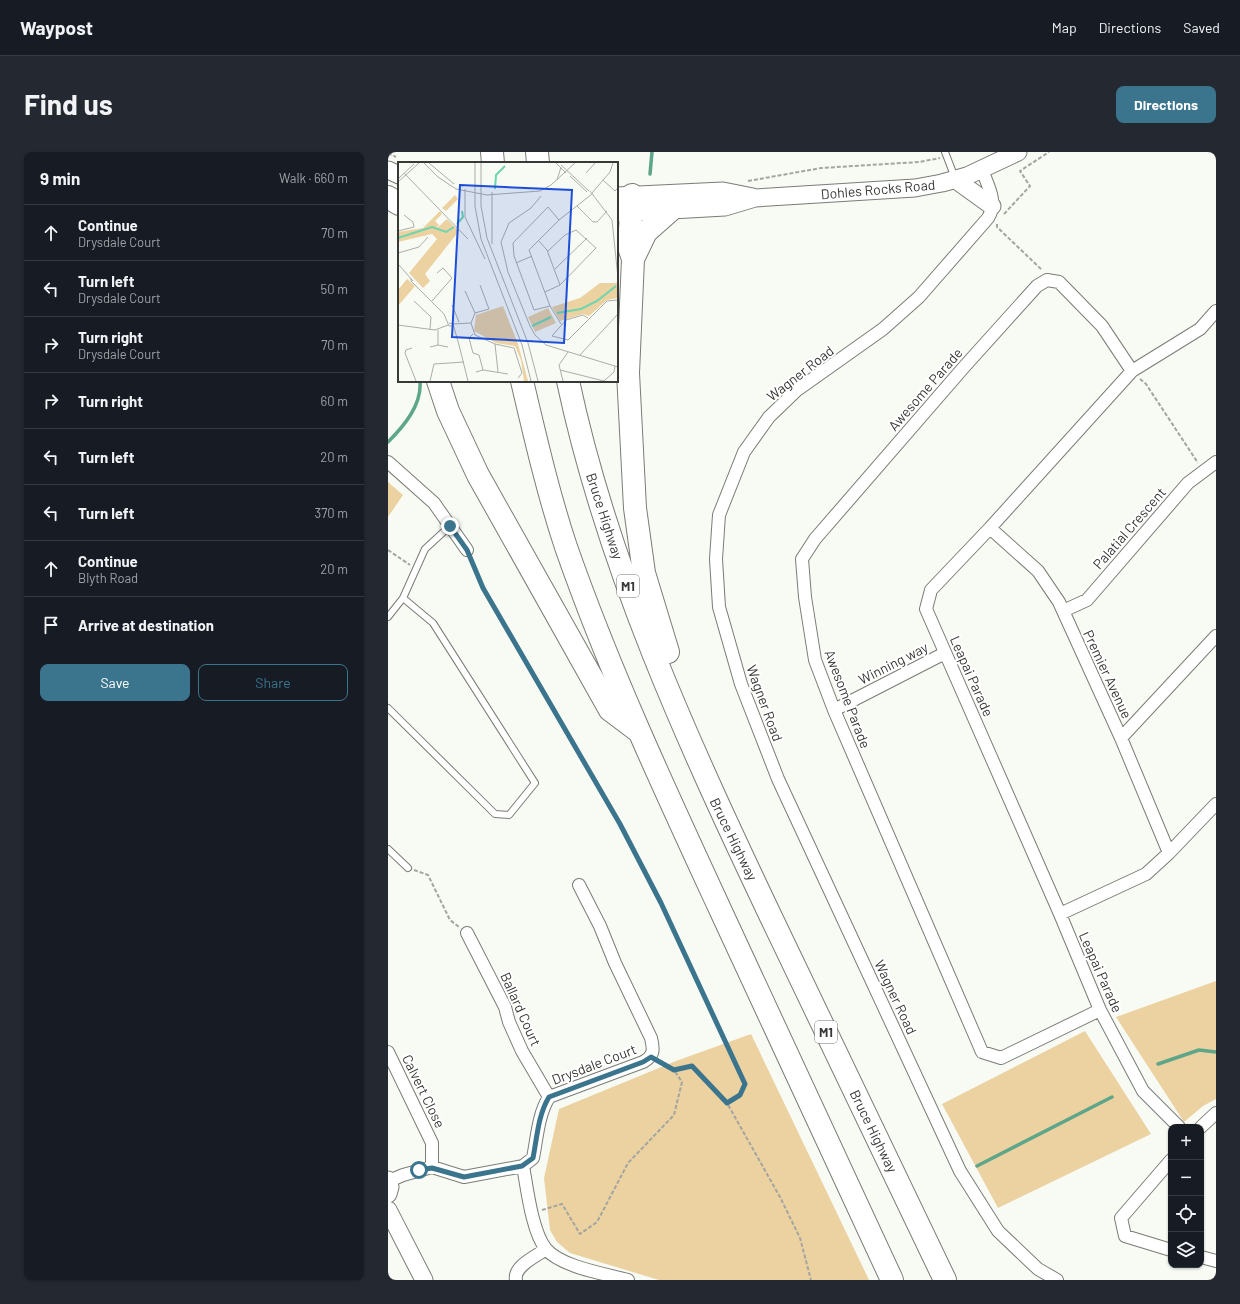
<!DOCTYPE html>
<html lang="en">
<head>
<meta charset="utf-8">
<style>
	:root { --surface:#171b24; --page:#242831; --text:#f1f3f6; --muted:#9ea1a6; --line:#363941; --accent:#3b748d }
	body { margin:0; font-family:Barlow,sans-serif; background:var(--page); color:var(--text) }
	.controls { position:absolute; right:12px; bottom:12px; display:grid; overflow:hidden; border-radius:8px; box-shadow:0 1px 3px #0004 }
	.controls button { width:36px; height:36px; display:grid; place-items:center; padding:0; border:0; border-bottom:1px solid var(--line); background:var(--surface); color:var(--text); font:20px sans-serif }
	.stop { position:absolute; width:12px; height:12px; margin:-9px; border:3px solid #3b748d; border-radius:50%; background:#fff }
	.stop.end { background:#3b748d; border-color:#fff; box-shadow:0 1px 4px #0008 }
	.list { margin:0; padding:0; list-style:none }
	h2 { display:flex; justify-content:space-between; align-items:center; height:52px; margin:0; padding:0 16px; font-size:17px }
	h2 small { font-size:13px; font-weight:400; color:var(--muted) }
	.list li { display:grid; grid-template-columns:26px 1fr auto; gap:12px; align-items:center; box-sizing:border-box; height:56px; padding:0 16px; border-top:1px solid var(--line) }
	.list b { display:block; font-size:15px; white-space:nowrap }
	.list p { margin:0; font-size:13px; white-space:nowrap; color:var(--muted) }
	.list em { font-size:13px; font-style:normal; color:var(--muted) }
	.actions { display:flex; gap:8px; padding:12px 16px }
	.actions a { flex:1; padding:9px 0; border:1px solid var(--accent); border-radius:8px; text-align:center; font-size:14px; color:var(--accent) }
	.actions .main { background:var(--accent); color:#fff }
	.icon { flex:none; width:22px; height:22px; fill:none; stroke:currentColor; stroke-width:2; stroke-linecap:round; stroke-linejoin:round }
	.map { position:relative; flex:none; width:828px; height:1128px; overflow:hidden; border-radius:8px }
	header { display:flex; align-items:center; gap:24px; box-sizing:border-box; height:56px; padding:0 20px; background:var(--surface); border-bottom:1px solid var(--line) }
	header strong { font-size:19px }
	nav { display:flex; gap:22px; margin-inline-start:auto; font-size:14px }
	.intro { display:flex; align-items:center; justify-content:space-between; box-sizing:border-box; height:96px; padding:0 24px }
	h1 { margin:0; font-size:28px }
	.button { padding:10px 18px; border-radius:8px; background:var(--accent); color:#fff; font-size:14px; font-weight:700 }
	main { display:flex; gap:24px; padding:0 24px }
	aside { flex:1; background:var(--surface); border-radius:8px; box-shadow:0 1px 3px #0004 }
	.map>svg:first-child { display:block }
</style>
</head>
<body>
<header>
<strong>Waypost</strong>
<nav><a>Map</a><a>Directions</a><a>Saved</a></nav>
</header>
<div class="intro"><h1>Find us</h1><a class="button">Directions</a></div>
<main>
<aside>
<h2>9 min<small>Walk · 660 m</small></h2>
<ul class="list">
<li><svg class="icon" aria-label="ahead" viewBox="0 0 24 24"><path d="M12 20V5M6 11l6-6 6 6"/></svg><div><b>Continue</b><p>Drysdale Court</p></div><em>70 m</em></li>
<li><svg class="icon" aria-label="left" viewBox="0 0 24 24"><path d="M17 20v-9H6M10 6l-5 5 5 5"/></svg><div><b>Turn left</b><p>Drysdale Court</p></div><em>50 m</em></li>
<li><svg class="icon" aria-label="right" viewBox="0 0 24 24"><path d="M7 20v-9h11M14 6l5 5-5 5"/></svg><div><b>Turn right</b><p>Drysdale Court</p></div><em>70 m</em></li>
<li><svg class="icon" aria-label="right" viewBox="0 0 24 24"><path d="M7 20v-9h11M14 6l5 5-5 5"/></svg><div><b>Turn right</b></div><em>60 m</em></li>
<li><svg class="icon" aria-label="left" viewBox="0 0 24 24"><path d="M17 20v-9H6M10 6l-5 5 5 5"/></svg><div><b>Turn left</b></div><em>20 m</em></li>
<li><svg class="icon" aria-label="left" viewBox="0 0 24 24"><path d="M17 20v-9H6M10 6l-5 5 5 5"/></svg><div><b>Turn left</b></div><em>370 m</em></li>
<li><svg class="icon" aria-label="ahead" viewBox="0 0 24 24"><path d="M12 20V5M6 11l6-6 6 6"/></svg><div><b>Continue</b><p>Blyth Road</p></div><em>20 m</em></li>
<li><svg class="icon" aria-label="arrive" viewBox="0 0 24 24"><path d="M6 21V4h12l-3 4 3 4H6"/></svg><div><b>Arrive at destination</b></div></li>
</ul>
<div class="actions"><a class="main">Save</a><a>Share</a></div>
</aside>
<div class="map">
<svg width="828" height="1128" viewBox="0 0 828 1128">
	<rect width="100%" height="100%" fill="#f8fbf4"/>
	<path fill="#ecd1a1" d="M0,330L15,343L0,365Z
		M828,829V947L815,954L796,970L728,865Z
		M697,879L763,982L610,1056L554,952Z
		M363,882L481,1128H271L182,1101L169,1090L162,1078L156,1026L171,957L288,909Z"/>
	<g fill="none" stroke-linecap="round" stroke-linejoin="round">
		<path stroke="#5ea68a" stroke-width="3.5" d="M262,22L264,0
			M0,290C16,274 34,253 32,229
			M770,912L811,898L828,900
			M589,1014L724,945"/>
		<g stroke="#7a7c76" stroke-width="8">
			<path id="lane" d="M557,0L567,26
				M0,465L15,446L37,397L62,374
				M0,556L107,662L121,663L147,631L45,471L15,446
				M0,697L20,716"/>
		</g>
		<g stroke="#7a7c76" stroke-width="14">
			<path id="street" d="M594,18C600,34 610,50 600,66L531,145L495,177L409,238L381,265L356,300L331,363L328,407L331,455L353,532L390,627L572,1019L610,1079L650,1117L669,1128
				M0,310L46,351L79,398
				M602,376L650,419L671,450L733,586L781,701
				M675,459L699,448L800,331L828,310
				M446,558L557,501
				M733,586L828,484
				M672,762L758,722L781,701L828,652
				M79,781L117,855L121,870L134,899L161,945
				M712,858L613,906L594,900L446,558L427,508L417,445L414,407L427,387L576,215L649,134L659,128L671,130L714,174L744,219
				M0,900L44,991V1015
				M791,975L755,939L712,858L672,762L538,457L543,438L602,376L744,219L812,177L828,159
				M813,975L828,961
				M783,1008L733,1066L737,1084L783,1098
				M135,1014C139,1036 144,1080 158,1097C173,1115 218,1122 240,1128
				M1,1029L15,1023L44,1015L76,1025L135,1014L145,1006C149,986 150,963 161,945L255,910C266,904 266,898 263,886L227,811L212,774L191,733
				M813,1105L828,1109
				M128,1128C125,1114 149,1104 158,1097"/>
		</g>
		<g stroke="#7a7c76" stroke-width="19">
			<path id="secondary" d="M0,18L11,23
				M568,28L604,54
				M229,44L335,39L365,45
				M229,61L337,55L367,46L527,36L554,31L579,24L630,0
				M0,1028L2,1035L0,1042
				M0,1058L36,1128"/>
		</g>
		<g stroke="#7a7c76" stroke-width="24">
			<path id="highway" d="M104,0L105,11
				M149,0L150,11
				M244,43L241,95L245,107L240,221L247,356L256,421L280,500
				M0,45L11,52
				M245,107L258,80L284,57
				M50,229L60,259L90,323L222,558L250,579
				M134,229C147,284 160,341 178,395C221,518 276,636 331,755C388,880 446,1004 504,1128
				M180,229C220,417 301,592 383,765C441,886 499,1007 557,1128"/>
		</g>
		<path stroke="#a3a5a0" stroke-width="2" stroke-dasharray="4 2" stroke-linecap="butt" d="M0,1L8,5
			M360,29L433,16L531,10L552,6
			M616,62L642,34L632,19L661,0
			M609,72V75L654,118
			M752,227L758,232L810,311
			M0,398L22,413
			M83,408L95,436L232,672L273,751L357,932L352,943L339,951
			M26,718L40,723L62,768L71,775
			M286,918L304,914L339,951L392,1045L412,1086L423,1128
			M154,1058L174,1052L192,1082L209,1070L240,1011L286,963L294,930L286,918L270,909"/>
		<use href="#lane" stroke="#fff" stroke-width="6"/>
		<use href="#street" stroke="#fff" stroke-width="12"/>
		<use href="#secondary" stroke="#fff" stroke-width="17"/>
		<use href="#highway" stroke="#fff" stroke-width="22"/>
	</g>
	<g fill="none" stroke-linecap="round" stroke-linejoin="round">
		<path stroke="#3b748d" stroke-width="5" d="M31,1018L44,1016L76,1025L134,1014L145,1006C149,986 150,963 161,945L255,910L263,905L286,918L304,914L339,951L352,943L357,932L273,751L232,672L95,436L79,398L62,374"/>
	</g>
	<g text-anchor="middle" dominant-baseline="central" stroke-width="4" stroke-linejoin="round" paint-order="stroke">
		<g fill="#fff" stroke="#747472" stroke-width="1">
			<rect x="229" y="423" width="22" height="22" rx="3"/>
			<rect x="427" y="869" width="22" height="22" rx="3"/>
		</g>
		<g font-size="13" font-weight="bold" fill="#383936">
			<text x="240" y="434">M1</text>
			<text x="438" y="880">M1</text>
		</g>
		<g font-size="14" fill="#383936" stroke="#fff">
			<text transform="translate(490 37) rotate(-5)">Dohles Rocks Road</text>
			<text transform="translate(412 221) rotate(-38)">Wagner Road</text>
			<text transform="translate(537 237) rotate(-49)">Awesome Parade</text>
			<text transform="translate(217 364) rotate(72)">Bruce Highway</text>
			<text transform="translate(741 376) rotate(-49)">Palatial Crescent</text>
			<text transform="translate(505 511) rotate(-27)">Winning way</text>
			<text transform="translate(720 522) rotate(65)">Premier Avenue</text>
			<text transform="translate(584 524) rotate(66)">Leapai Parade</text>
			<text transform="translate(460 547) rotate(69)">Awesome Parade</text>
			<text transform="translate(377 551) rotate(70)">Wagner Road</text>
			<text transform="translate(346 687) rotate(64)">Bruce Highway</text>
			<text transform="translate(713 820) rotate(66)">Leapai Parade</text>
			<text transform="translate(508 845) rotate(65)">Wagner Road</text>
			<text transform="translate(133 857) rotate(66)">Ballard Court</text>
			<text transform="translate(206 912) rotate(-21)">Drysdale Court</text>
			<text transform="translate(36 939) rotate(64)">Calvert Close</text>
			<text transform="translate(486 979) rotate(64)">Bruce Highway</text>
		</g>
	</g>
	<g transform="translate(10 10)">
		<rect width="220" height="220" fill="#f8fbf4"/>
		<path d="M57,33L60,37L48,49L44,46ZM42,49L44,52L37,59L41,63L37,68L49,57L61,69L27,112L32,119L25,126L11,111L39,77L34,72L0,80V70L25,66ZM9,117L17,124L0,144V128ZM202,121H219L220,136L209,138L191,154L185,152L162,159L154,145L182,136ZM105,144L120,182L130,219H126L123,198L117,184L98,181L76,169L78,153ZM150,146L158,161L137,170L130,155Z" fill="#ecd1a1"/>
		<path fill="none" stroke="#6ed5ae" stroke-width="2" d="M97,27L98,13L107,4M59,62L65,55L64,49M0,76L34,65L48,70L56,65M159,151L183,147L199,139L218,124M134,164L153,155"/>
		<path fill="none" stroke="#abada8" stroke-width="1" d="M26,1L40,15L58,27L89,33L142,29L153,23L177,1M31,1L56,22M77,1V44L83,77L124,183L133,219M83,1V44L89,76L130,181L140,219M158,1L168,11M163,3L191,29M6,11L70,77M188,11L197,1M172,14L189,30M0,17L16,2M159,18L163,5M205,18L217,29L220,26M0,20L21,1M67,27V55L87,97M192,29L214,58L220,116M194,31L212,10L215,1M143,34L133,46L111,61L103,80L110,110L132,164L137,173L148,183L220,205M179,44L195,60H199L209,49M0,69L16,65L15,60L6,53M140,78L149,88L162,123M94,82V30M0,91L21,85L30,75M118,101L134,94M0,102L15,119M157,107L189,76M13,116V119L46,152L51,164H54M67,129L77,151M147,130L162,123L198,86L178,68L167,73L150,89M16,139L33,155L32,167M34,139L54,116L45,106L39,111M54,143L61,160M152,144L136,148L116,94L115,81L150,45L161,58M190,156L185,153L168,158L154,174L170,178L209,139L220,138M51,161L55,162L61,183L70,219M73,161L77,173L97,182L116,186L124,211L120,216M55,162L73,161L77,151L91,147L82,123M163,162L152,144L131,88L161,58L194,32M0,163L37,168L50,163M40,168V183M75,172L71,176L75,191L81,193L85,208M97,182L100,210M32,185L40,183L50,185M14,186L8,188L7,191L18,219M182,193L220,152M162,208L206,219L216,210L217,204M78,210L85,208L110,212M32,219L36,202L66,200M165,219L161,203L170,190"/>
		<path fill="#1d4ed8" fill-opacity="0.15" stroke="#1d4ed8" stroke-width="2" d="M62,23L174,28L166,181L54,175Z"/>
		<rect width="220" height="220" fill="none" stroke="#383936" stroke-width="2"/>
	</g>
</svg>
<div class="controls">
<button>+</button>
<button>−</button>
<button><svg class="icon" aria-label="locate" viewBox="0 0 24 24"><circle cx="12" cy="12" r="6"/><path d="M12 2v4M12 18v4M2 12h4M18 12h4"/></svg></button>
<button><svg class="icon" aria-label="layers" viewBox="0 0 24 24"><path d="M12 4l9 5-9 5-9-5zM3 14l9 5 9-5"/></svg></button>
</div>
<div class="stop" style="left:31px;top:1018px"></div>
<div class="stop end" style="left:62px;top:374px"></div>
</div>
</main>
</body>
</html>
